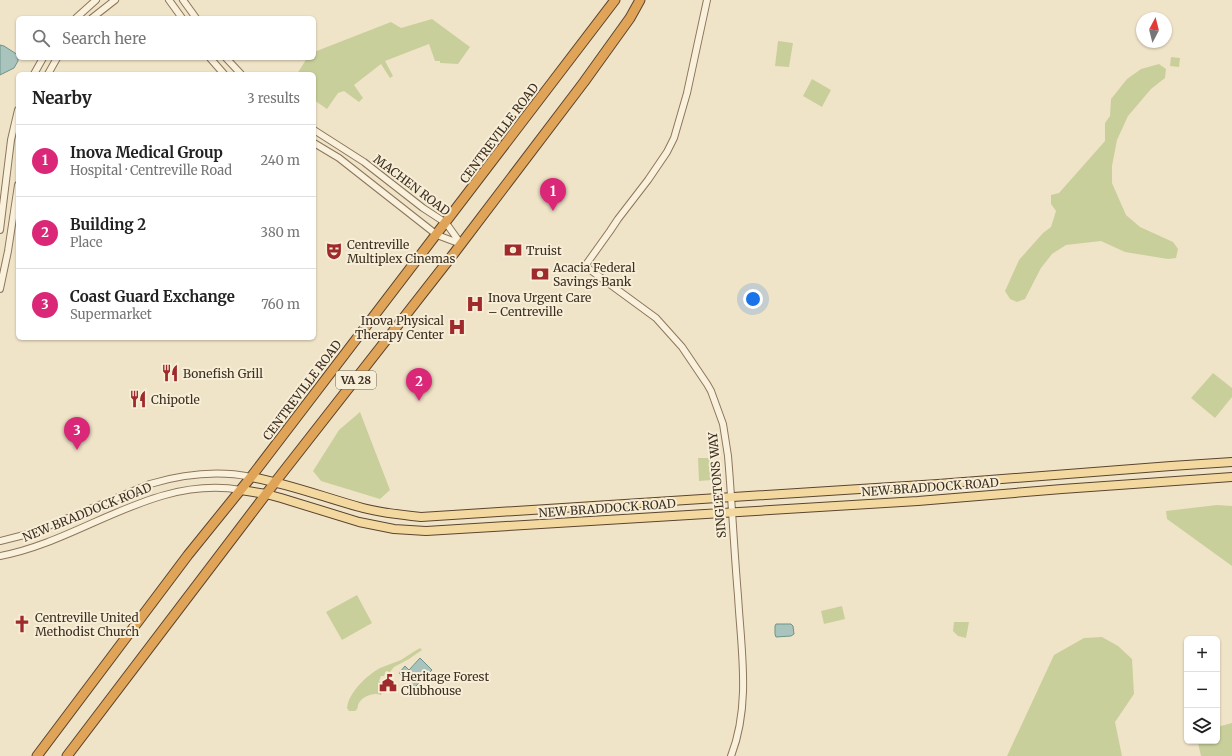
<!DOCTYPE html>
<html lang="en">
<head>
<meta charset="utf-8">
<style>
	:root { --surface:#fff; --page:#f2f2f2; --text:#222; --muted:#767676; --line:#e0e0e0; --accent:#db2777 }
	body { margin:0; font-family:Merriweather,serif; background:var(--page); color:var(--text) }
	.controls { position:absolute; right:12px; bottom:12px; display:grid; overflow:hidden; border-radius:6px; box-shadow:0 1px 3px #0004 }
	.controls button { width:36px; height:36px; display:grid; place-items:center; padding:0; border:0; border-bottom:1px solid var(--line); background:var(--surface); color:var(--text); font:20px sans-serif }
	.compass { position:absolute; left:1136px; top:12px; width:36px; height:36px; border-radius:50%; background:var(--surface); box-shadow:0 1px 3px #0004; rotate:7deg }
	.you { position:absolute; left:753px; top:299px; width:14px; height:14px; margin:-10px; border:3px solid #fff; border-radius:50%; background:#1a73e8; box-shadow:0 0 0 6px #1a73e833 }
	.badge { display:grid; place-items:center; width:26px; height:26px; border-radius:50%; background:var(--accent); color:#fff; font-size:13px; font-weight:700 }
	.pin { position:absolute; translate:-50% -33px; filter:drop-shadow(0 1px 2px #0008) }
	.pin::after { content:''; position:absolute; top:21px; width:14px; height:12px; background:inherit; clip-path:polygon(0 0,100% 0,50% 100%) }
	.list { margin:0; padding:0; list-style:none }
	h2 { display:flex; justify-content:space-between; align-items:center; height:52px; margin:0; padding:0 16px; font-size:17px }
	h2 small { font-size:13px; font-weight:400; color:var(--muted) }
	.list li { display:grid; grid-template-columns:26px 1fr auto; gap:12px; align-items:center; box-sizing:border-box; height:72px; padding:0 16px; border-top:1px solid var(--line) }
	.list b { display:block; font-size:15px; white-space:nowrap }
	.list p { margin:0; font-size:13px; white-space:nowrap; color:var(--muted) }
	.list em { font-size:13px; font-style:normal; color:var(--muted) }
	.icon { flex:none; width:22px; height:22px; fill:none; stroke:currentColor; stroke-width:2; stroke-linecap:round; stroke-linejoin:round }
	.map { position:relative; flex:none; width:1232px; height:756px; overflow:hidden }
	.search { position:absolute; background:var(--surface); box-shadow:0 1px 3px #0004; left:16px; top:16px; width:300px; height:44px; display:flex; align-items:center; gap:10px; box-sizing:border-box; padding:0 14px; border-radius:6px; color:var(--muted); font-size:15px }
	.panel { position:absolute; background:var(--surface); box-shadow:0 1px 3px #0004; left:16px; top:72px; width:300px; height:268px; border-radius:6px }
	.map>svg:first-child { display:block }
</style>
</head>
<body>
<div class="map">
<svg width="1232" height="756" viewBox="0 0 1232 756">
	<rect width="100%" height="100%" fill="#f0e4c8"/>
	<path fill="#c9cf9b" d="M432,19L470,47L458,64L440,63V61H435L429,44L385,61L393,76L390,78L381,64L354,85L363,98L359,102L344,91L338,93L327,109L314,100V74H297L307,58H314V52L391,22L401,28Z
		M778,41L793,43L789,67L775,66Z
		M1171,57L1180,58L1179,67L1170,66Z
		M1159,64L1166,69L1165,78L1151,89L1128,116L1117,140L1112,166V183L1126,215L1140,227L1173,242L1178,249L1176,258L1168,259L1125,252L1101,241L1066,245L1052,254L1041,268L1025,299L1017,302L1010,299L1005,291L1019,260L1043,233L1051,227L1056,211L1051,204V195L1059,193L1105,141V123L1110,116L1111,99L1127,79L1141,69Z
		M812,79L831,90L822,107L803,96Z
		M1213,373L1232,388V397L1215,418L1191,398Z
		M360,412L390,490L380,499L321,481L313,471L339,430Z
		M698,458H711L712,480L699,481Z
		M1217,505L1232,506V566L1167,519L1166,511Z
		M357,595L372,623L342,640L326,612Z
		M842,606L845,619L824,624L821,611Z
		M954,622H969L966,638L958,636L953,631Z
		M1102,637L1118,646L1132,659L1134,694L1115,722L1122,756H1007L1054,655L1084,638Z
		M420,648L422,650L409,659L394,667L390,672L386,671L384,676H381L379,681L380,682L379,685L384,687L381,695C374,692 363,696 359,703C357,706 359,708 355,711H349L347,708C349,692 366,676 380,668C387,665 394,663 401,660C407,656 413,652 420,648Z
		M1232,723V756H1201L1198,743L1206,741H1217V727Z"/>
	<path fill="#a9c4bc" stroke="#6f938a" d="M0,45L4,46L18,55V61L14,68L0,75Z
		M776,624H791L793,626L794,634L791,636L776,637L775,634V626Z
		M420,658L432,670L414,688L399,673L405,666L409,670Z"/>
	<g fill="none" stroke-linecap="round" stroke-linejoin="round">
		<g stroke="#8d765c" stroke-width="8">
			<path id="minor" d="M169,0L182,18
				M183,0L196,18
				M707,0L687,93L674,138L667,152L648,180L618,219L610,231L585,266L656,318L682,347L707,384L711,391L723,424L728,456C732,503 734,550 738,596C741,649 751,705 731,756
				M76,18L96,0
				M92,18L115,0
				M210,58L224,74
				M226,58L241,74
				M34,74L43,58
				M48,74L57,58
				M314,130L364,162L423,208L446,223L461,244
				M314,143L339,158L437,235L461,244
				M0,230L11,140L18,110
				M0,289L8,251L18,185
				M0,541L28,534L56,523L150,484C184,474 217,470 251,477
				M0,556C82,541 153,475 241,490"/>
		</g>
		<g stroke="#5b4430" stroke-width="10">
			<path id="major" d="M251,477C290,484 326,498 363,508C382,513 401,515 421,517L938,484L1171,466L1232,462
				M241,490L266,494L281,498L359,522L394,529L426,531L918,501L1062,489L1232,477"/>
		</g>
		<g stroke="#5b4430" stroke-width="11">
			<path id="highway" d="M37,756L188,555L251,477L615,0
				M67,756L276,481L455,252L584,82L630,18L640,0"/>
		</g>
		<use href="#minor" stroke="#faf1dc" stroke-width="6"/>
		<use href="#major" stroke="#f3d9a0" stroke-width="8"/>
		<use href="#highway" stroke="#e0a458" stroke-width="9"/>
	</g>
	<defs>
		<g id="bank-bare" transform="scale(1.38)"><path d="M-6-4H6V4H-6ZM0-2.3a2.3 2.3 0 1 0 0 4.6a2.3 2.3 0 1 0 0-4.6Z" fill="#9e2a2b" stroke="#f7eed8" stroke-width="2.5" paint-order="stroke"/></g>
		<g id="theatre-bare" transform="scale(1.38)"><path d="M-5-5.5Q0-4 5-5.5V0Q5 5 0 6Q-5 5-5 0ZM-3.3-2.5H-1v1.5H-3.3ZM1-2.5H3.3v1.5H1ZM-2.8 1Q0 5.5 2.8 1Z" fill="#9e2a2b" stroke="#f7eed8" stroke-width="2.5" paint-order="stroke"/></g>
		<g id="hospital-bare" transform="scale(1.38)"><path d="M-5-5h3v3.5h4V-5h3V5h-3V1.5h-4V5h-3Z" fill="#9e2a2b" stroke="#f7eed8" stroke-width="2.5" paint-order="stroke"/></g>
		<g id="restaurant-bare" transform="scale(1.38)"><path d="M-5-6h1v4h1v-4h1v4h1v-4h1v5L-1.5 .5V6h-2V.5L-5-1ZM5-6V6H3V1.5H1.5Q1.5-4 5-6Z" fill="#9e2a2b" stroke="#f7eed8" stroke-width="2.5" paint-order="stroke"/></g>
		<g id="church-bare" transform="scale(1.38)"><path d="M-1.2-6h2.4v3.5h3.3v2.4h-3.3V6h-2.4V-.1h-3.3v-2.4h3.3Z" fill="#9e2a2b" stroke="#f7eed8" stroke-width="2.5" paint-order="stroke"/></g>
		<g id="civic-bare" transform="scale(1.38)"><path d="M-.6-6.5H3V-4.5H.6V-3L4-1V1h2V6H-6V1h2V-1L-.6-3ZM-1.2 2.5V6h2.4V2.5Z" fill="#9e2a2b" stroke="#f7eed8" stroke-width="2.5" paint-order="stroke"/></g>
	</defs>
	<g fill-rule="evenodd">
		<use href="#bank-bare" x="513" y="250"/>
		<use href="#theatre-bare" x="334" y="251"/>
		<use href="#bank-bare" x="540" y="274"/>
		<use href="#hospital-bare" x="475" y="304"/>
		<use href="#hospital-bare" x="457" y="327"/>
		<use href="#restaurant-bare" x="170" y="373"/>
		<use href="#restaurant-bare" x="138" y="399"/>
		<use href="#church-bare" x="22" y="624"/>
		<use href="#civic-bare" x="388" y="683"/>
	</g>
	<g text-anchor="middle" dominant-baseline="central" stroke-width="4" stroke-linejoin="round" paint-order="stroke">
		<rect fill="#f7eed8" stroke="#756857" stroke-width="1" x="336" y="371" width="40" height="18" rx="3"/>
		<g font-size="11" font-weight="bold" fill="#3d2e20">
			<text x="356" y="380">VA 28</text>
		</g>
		<g font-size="12" fill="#3d2e20" stroke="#f7eed8">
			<text transform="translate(499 133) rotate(-53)">CENTREVILLE ROAD</text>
			<text transform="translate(412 185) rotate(37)">MACHEN ROAD</text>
			<text transform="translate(302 390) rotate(-53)">CENTREVILLE ROAD</text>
			<text transform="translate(717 485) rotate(-95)">SINGLETONS WAY</text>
			<text transform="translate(930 487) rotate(-4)">NEW BRADDOCK ROAD</text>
			<text transform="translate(607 508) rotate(-4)">NEW BRADDOCK ROAD</text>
			<text transform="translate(87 512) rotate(-22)">NEW BRADDOCK ROAD</text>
		</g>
		<g font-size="12" fill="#3d2e20" stroke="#f7eed8" text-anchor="start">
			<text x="347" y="244">Centreville<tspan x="347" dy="14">Multiplex Cinemas</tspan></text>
			<text x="526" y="250">Truist</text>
			<text x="553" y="267">Acacia Federal<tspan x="553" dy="14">Savings Bank</tspan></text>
			<text x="488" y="297">Inova Urgent Care<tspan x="488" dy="14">– Centreville</tspan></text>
			<text x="444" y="320" text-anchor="end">Inova Physical<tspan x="444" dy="14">Therapy Center</tspan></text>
			<text x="183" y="373">Bonefish Grill</text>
			<text x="151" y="399">Chipotle</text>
			<text x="35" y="617">Centreville United<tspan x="35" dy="14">Methodist Church</tspan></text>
			<text x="401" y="676">Heritage Forest<tspan x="401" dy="14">Clubhouse</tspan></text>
		</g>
	</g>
</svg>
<div class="controls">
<button>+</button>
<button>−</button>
<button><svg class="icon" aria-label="layers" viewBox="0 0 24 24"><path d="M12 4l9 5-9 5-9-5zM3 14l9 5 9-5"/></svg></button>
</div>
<svg class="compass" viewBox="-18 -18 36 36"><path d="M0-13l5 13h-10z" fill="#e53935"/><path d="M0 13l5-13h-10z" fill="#767676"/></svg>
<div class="you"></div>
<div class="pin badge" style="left:553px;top:211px">1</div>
<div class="pin badge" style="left:419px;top:401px">2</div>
<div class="pin badge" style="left:77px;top:450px">3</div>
<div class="search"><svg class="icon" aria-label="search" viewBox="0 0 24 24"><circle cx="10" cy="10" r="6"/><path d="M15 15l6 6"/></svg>Search here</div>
<section class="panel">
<h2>Nearby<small>3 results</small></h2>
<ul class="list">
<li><span class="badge">1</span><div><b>Inova Medical Group</b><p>Hospital · Centreville Road</p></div><em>240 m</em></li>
<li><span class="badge">2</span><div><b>Building 2</b><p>Place</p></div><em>380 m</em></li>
<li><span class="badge">3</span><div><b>Coast Guard Exchange</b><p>Supermarket</p></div><em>760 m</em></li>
</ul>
</section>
</div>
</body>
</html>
